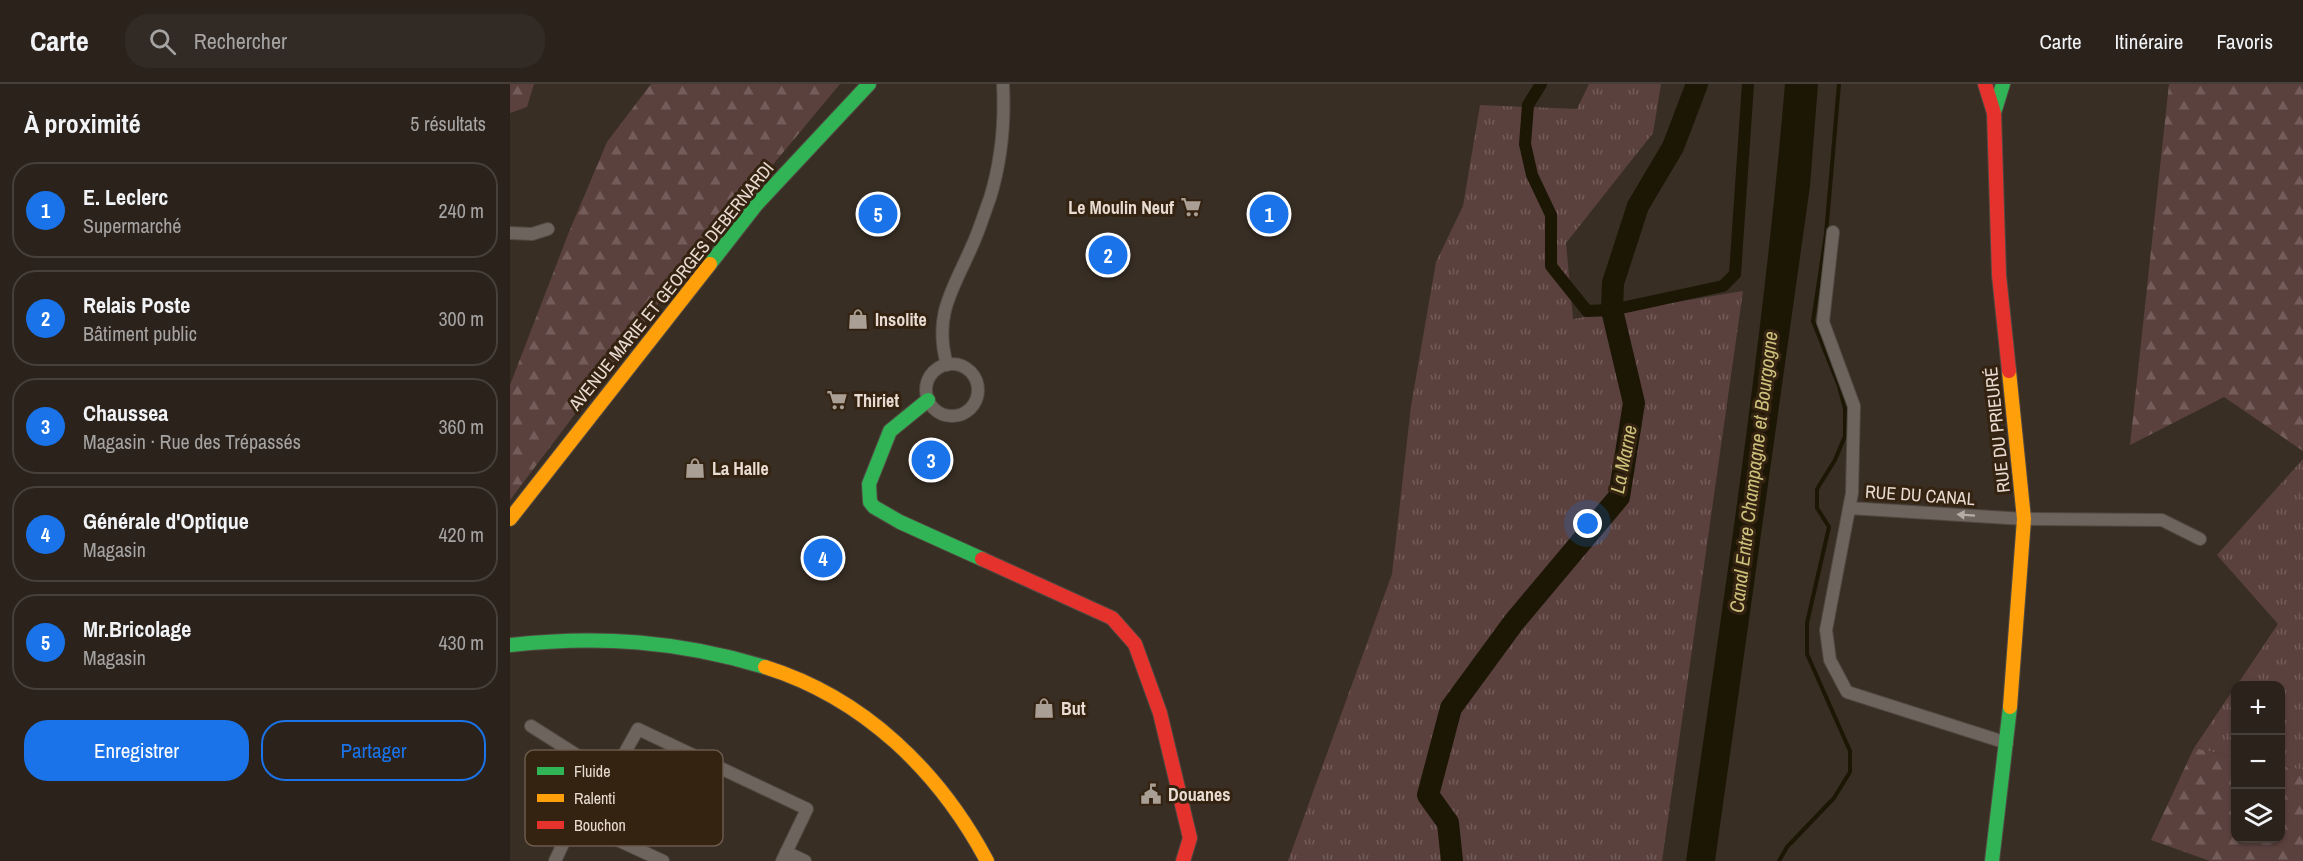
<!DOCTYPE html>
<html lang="fr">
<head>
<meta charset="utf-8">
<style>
	:root { --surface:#2a221b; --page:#322a24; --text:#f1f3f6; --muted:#a5a4a3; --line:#463f3a; --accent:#1a73e8 }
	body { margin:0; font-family:"Archivo Narrow",sans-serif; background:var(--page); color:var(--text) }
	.controls { position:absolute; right:18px; bottom:18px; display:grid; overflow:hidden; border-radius:12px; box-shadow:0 2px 4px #0004 }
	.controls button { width:54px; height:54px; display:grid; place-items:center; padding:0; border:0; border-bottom:2px solid var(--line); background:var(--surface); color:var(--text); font:30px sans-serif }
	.you { position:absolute; left:1078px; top:440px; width:21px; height:21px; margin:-15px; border:4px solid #fff; border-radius:50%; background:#1a73e8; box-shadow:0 0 0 9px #1a73e833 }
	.badge { display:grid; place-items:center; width:39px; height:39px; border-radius:50%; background:var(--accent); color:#fff; font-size:20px; font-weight:700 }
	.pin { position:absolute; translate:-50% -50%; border:3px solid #fff; box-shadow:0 2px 6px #0006 }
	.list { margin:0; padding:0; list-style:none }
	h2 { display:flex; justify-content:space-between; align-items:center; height:78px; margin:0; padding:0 24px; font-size:26px }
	h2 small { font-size:20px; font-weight:400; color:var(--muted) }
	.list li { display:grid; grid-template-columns:39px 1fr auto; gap:18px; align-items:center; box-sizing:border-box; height:96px; margin:0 12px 12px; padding:0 12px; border:2px solid var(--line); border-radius:24px }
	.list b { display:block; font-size:22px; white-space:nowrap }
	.list p { margin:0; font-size:20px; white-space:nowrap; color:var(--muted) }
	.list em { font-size:20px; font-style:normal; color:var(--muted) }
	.actions { display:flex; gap:12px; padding:18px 24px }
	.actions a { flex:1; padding:14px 0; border:2px solid var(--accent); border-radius:24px; text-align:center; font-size:21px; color:var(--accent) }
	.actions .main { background:var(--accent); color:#fff }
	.icon { flex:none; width:33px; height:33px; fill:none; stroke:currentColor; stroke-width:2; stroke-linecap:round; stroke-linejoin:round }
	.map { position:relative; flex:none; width:1793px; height:777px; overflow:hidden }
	header { display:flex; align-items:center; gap:36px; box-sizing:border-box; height:84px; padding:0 30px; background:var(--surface); border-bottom:2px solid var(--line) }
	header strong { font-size:28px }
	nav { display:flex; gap:33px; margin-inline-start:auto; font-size:21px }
	.search { width:420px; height:54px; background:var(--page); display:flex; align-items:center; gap:15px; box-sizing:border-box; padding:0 21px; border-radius:24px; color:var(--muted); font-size:22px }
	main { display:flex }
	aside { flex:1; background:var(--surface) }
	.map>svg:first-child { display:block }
</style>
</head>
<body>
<header>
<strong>Carte</strong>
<div class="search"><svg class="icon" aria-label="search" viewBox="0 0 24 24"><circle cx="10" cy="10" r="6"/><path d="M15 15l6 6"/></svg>Rechercher</div>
<nav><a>Carte</a><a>Itinéraire</a><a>Favoris</a></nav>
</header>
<main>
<aside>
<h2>À proximité<small>5 résultats</small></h2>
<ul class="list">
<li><span class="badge">1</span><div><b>E. Leclerc</b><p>Supermarché</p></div><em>240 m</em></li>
<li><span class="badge">2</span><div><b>Relais Poste</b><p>Bâtiment public</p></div><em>300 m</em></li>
<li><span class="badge">3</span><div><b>Chaussea</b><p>Magasin · Rue des Trépassés</p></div><em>360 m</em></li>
<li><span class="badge">4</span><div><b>Générale d'Optique</b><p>Magasin</p></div><em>420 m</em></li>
<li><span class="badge">5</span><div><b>Mr.Bricolage</b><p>Magasin</p></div><em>430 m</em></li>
</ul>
<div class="actions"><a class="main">Enregistrer</a><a>Partager</a></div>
</aside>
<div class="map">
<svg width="1793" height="777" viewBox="0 0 1793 777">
	<defs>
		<pattern id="grass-tufts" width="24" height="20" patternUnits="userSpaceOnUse" patternTransform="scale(1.5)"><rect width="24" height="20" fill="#5b413e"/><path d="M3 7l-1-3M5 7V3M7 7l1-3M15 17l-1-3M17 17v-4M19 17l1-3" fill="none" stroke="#735c59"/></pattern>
		<pattern id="forest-firs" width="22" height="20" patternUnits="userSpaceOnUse" patternTransform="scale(1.5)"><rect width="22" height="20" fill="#5b413e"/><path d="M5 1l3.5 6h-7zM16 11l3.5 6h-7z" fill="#735c59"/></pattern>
	</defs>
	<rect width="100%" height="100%" fill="#382e24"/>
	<path fill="url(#grass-tufts)" d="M1079,0H1151L1143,49L1056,159L1063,235L1233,207L1152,777H778L882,490L901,322L926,178L953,122L970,21L1067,25Z
		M1793,375V686L1771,682L1770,602L1727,601L1768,540L1707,471Z
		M1725,603V673L1684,664Z"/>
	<path fill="url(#forest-firs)" d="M0,0H24L17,23L0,29Z
		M141,0H330L158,207L0,416V301L59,148L97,58Z
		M1659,0H1793V367L1714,313L1620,361Z
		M1684,664L1725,673L1726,754H1770L1771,682L1793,686V777H1700L1641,756Z"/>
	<path fill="#1c1705" d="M1275,0H1308L1300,102L1205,777H1176C1213,519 1253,260 1275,0Z"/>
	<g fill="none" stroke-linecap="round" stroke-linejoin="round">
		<path stroke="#1c1705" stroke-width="4" d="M1269,777L1277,763L1324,714L1340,688V667L1297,570V539L1319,443L1307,424V405L1325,376L1335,352V325L1329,302L1303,237L1316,150L1329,0"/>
		<path stroke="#1c1705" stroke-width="12" d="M1031,0L1018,21L1015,60L1022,91L1041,131V182L1077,227L1102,226L1213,202L1225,190L1238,0"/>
		<path stroke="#1c1705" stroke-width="22" d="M942,777L938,739L918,711L941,624L1004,538L1109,413L1124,319L1102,226L1103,199L1128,122L1163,63L1187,0"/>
		<g stroke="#524942" stroke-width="14">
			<path id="street" d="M1323,148L1313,238L1344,322L1342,409L1316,546L1320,576L1337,608L1497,659
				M0,149L22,150L38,145
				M416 306a26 26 0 1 1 52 0a26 26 0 1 1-52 0Z
				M437,281C423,230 443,206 462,162C469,147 474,130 480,114C491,78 495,38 493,0
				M1339,424L1514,435L1652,436L1690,455
				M21,642L100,692
				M64,736L153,777
				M276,768L295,777
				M45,777L64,736L104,688L128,645L297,725L272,777"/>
		</g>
		<g stroke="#524942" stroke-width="16">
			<path id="fast" d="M1484,29L1493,0
				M200,180L246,121L359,0
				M418,316L380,347L359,400L360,418L364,423L390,438L472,475
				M0,561C89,551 169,557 255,583
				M1482,777L1500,623"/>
		</g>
		<g stroke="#524942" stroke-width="16">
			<path id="slow" d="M1499,287L1514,435L1500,623
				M0,435L200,180
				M255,583C354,614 429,687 477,777"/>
		</g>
		<g stroke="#524942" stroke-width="16">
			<path id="jam" d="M1475,0L1484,29L1489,191L1499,287
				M472,475L602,534L625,560L650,629L680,754L673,777"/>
		</g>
		<use href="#street" stroke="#6d645e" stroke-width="12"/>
		<use href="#fast" stroke="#30b455" stroke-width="14"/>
		<use href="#slow" stroke="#ff9f0a" stroke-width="14"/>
		<use href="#jam" stroke="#e5322d" stroke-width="14"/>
	</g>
	<defs><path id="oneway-solid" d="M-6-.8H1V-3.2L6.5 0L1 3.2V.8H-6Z" transform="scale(1.5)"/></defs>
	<use fill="#b7aca4" href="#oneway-solid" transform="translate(1456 431) rotate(-176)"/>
	<defs>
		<g id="supermarket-bare" transform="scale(1.62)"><path d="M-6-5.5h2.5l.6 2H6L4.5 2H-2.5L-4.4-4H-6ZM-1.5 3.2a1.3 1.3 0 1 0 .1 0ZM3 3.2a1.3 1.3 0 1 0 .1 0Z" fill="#aa9f95" stroke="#352312" stroke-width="2.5" paint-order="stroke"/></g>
		<g id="shop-bare" transform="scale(1.62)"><path d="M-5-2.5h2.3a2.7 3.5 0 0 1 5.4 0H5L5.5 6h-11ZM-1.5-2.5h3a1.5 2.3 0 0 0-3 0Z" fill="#aa9f95" stroke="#352312" stroke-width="2.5" paint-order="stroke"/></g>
		<g id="civic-bare" transform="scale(1.62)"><path d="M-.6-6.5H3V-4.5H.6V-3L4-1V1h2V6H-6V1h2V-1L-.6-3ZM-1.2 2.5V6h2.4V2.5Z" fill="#aa9f95" stroke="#352312" stroke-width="2.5" paint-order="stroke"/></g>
	</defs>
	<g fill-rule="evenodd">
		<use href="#supermarket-bare" x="681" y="123"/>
		<use href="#shop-bare" x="348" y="235"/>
		<use href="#supermarket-bare" x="327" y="316"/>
		<use href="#shop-bare" x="185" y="384"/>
		<use href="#shop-bare" x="534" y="624"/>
		<use href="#civic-bare" x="641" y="710"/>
	</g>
	<g text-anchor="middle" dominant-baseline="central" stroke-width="6" stroke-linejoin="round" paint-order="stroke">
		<g font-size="18" font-weight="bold" fill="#e8dcd2" stroke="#352312" text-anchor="start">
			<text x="664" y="123" text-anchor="end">Le Moulin Neuf</text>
			<text x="365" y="235">Insolite</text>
			<text x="344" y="316">Thiriet</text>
			<text x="202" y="384">La Halle</text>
			<text x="551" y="624">But</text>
			<text x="658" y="710">Douanes</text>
		</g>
		<g font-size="18" fill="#e8dcd2" stroke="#352312">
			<text transform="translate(161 202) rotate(-51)">AVENUE MARIE ET GEORGES DEBERNARDI</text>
			<text transform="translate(1487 346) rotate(-96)">RUE DU PRIEURÉ</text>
			<text transform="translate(1410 411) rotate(4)">RUE DU CANAL</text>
		</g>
		<g font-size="20" font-style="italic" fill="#ccc27b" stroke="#352312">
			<text transform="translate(1113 375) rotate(-79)">La Marne</text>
			<text transform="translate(1243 388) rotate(-83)">Canal Entre Champagne et Bourgogne</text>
		</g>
	</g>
	<rect x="15" y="666" width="198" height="96" rx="9" fill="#352312" stroke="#6b5a4c" stroke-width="1.5"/>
	<rect x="27" y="683" width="27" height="8" fill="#30b455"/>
	<rect x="27" y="710" width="27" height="8" fill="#ff9f0a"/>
	<rect x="27" y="737" width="27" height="8" fill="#e5322d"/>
	<g font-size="16" fill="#e8dcd2">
		<text x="64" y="693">Fluide</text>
		<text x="64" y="720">Ralenti</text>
		<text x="64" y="747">Bouchon</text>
	</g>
</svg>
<div class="controls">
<button>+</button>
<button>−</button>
<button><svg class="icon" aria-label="layers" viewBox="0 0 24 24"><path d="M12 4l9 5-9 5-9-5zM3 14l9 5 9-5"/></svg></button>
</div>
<div class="you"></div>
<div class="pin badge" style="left:759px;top:130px">1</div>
<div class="pin badge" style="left:598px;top:171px">2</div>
<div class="pin badge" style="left:421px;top:376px">3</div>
<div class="pin badge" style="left:313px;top:474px">4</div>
<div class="pin badge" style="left:368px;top:130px">5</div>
</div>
</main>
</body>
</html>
